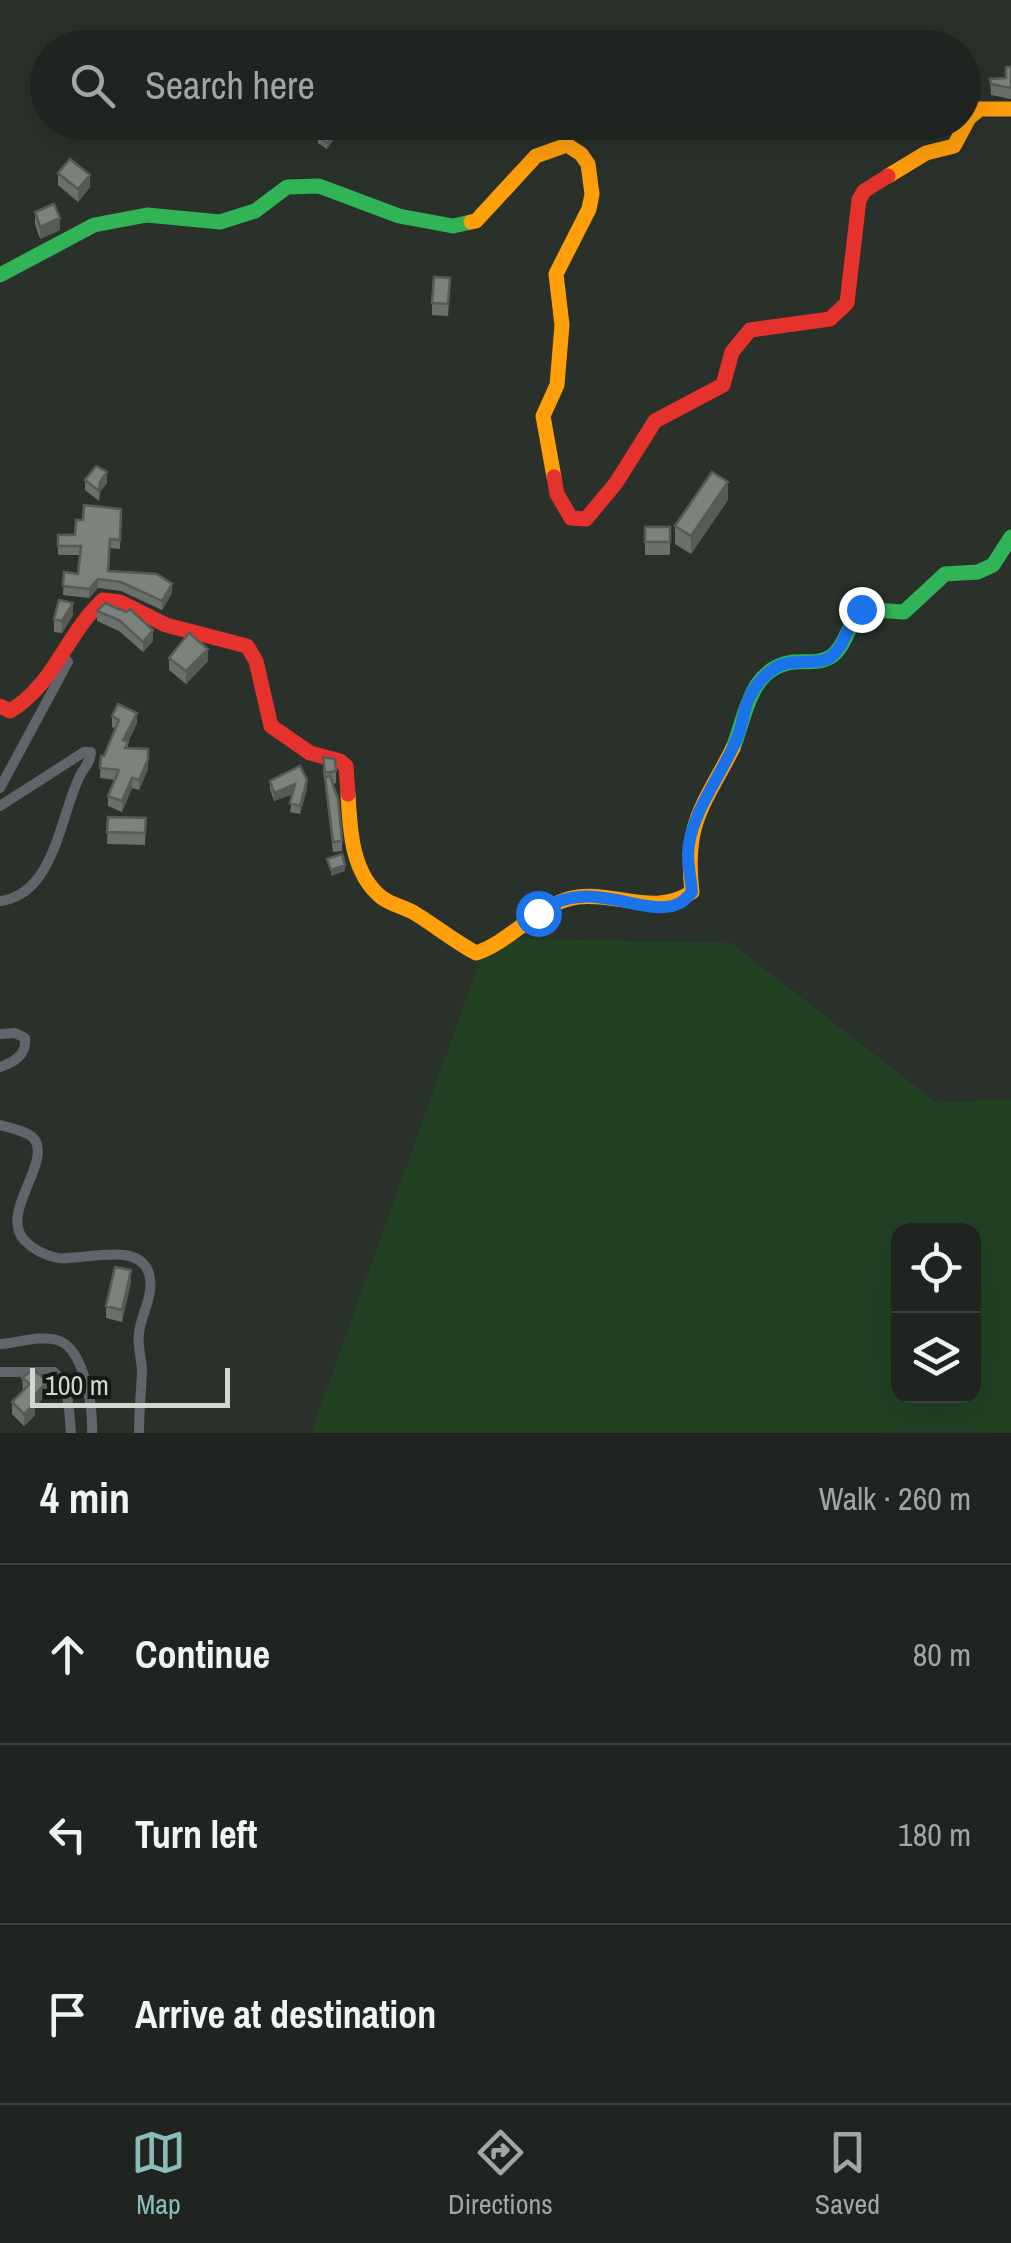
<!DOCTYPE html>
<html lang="en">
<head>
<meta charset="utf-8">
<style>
	:root { --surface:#202420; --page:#282c29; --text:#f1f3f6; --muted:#a2a4a5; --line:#3d413e; --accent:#8bbbb9 }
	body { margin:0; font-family:"Archivo Narrow",sans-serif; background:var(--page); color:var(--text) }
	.controls { position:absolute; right:30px; bottom:30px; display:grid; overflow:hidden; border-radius:20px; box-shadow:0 10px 40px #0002 }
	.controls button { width:90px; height:90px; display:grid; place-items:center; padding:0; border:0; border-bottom:2px solid var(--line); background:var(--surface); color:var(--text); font:50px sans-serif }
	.scale { position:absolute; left:30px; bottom:25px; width:200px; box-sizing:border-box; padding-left:10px; border:5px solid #cfd7cf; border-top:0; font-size:28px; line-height:35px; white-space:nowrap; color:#cfd7cf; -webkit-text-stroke:8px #141914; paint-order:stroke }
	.stop { position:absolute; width:30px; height:30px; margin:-22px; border:8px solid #1a73e8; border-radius:50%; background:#fff }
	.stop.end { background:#1a73e8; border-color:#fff; box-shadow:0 2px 10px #0008 }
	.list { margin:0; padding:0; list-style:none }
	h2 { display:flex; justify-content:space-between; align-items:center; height:130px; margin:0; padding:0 40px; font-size:42px }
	h2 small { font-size:32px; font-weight:400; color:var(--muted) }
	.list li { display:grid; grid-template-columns:65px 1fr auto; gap:30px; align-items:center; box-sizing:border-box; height:180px; padding:0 40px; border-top:2px solid var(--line) }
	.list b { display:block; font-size:38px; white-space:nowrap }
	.list em { font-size:32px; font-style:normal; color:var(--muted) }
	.icon { flex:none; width:55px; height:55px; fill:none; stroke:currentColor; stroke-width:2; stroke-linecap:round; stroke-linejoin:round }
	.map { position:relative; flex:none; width:1011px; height:1433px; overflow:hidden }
	.search { position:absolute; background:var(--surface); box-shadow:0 10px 40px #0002; left:30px; right:30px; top:30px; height:110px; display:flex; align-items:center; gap:25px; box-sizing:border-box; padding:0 35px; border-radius:55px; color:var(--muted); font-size:38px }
	.sheet { height:670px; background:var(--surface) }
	nav { display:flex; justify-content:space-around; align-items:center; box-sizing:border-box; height:140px; border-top:2px solid var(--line); background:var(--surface); font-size:28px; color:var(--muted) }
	nav a { display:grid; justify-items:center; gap:5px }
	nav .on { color:var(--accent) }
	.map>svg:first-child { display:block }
</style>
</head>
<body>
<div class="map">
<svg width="1011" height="1433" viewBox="0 0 1011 1433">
	<rect width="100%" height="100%" fill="#2a302a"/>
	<path fill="#224123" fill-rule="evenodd" d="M488,938L731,943L937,1103L1011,1099V1433H311ZM898,1230H974V1396H898Z"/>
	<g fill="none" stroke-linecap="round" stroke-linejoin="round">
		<path stroke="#62636b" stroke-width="10" d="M0,788L68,662L63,656
			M0,806L84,752H91C91,763 82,769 78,780C60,819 53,895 0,901
			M0,1034L15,1033L25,1038C27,1055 14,1062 0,1067
			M0,1125C10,1128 29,1131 35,1140C50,1165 0,1212 24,1240C33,1249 46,1256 58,1258C81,1261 140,1240 149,1274C155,1294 141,1314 139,1333C137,1346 142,1359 142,1372C141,1392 139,1412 139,1433
			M0,1344C18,1343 39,1335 57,1340C85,1348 93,1409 92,1433
			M0,1372H54C70,1386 69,1412 71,1433"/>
		<path stroke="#30b455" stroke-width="15" d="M0,275L94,225L147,215L220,222L255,211L287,187L319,186L399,216L453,226L471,222
			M733,748C746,716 749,668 793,662C805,661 821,664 832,656C846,645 849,623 861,609L904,612L945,574L978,572L993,565L1011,537"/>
		<path stroke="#ff9f0a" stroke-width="15" d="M888,176L926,153L954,146L969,118L980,109H1011
			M471,222L476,221L536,156L567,145L581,154L588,164L592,194L589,209L556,274L562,325L557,385L543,416L554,477
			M348,794C350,829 351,872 381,897C391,905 405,907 416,914C437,927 454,941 476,953C513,941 539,902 578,897C619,892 654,917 692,892C684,822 703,807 733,748"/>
		<path stroke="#e5322d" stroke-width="15" d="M554,477L557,494L571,518L586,519L616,483L655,421L723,385L732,352L750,330L830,319L847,303L859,200L864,191L888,176
			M0,706L10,711C54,685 66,634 103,600L120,602L166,625L247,646L256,661L271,726L310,753L340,761L346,766L348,794"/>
	</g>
	<path fill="#6b706b" d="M1011,67V99L991,95L990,79L1006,78Z
		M560,122H583L577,138L559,135Z
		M337,134L327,149L318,143V137Z
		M58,173L90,187L78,202L58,185Z
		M35,212L60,230L40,239L35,224Z
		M450,290L448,316L432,315V303Z
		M85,480L107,483L100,492L99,501L85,490Z
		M728,500L691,554L675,544V526Z
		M121,509L120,549L110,548L109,571L172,593L162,610L121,591L98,588L89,598L63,595L64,572L78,574L80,555H58V535H75L83,520Z
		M645,527H670V555H645Z
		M105,603L153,641L143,652L119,631L97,621V611Z
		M73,615L62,633L54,632V619Z
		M169,658L208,661L186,684L169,670Z
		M112,716L137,723L128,742V748L148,749V769L139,790L132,788L122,812L108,806V796L115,780L100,778L101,756H104L116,729L112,727Z
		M323,757L336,771V783L333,784L342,841V851L333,852L323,769Z
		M270,781L307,789L300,814L290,812L293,794L274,801L270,789Z
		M108,817L146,818L145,845L107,844Z
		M131,1282L122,1322L106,1318V1306Z
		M22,1378L47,1393L35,1408V1415L24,1426L12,1414V1402L23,1391Z"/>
	<path fill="#575b57" d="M579,122H583L577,138V128Z
		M337,128V134L327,149V143Z
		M90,175V187L78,202V189Z
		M60,218V230L40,239V227Z
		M107,472V483L100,492L99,501L100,482Z
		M728,482V500L691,554V536Z
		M98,579V588L89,598V589Z
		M172,584V593L162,610V601Z
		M73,603V615L62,633V621Z
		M153,630V641L143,652V642Z
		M208,649V661L186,684V671Z
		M137,713V723L123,751V740Z
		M148,759V769L139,790V780Z
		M132,778V788L122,812V801Z
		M307,780V789L300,814V806Z
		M295,784V793L274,801V793Z
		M345,865V871L331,876V870Z
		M131,1270V1282L122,1322V1310Z
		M47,1381V1393L35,1408V1415L24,1426V1414L31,1400Z"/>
	<path fill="#7c827c" stroke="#575b57" stroke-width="2.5" d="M347,33L364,40L360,48H341Z
		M1006,67H1011V88L991,84L990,79L1006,78Z
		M327,122L337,128L327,143L318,137Z
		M560,122H579L577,128L559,125Z
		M70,159L90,175L78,189L58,173Z
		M54,204L60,218L40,227L35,212Z
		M434,277L450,278L448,304L432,303Z
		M96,466L107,472L100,482L99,491L85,480Z
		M712,472L728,482L691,536L675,526Z
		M84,505L121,509L120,540L110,539L108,571L157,574L172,584L162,601L121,582L98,579L89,589L63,586L64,572L78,574L81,546H58V535H75L76,520H83Z
		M645,527H670V542H645Z
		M59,600L73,603L62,621L54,619Z
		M105,603L126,612L130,609L153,630L143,642L119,620L97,611Z
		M189,633L208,649L186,671L169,658Z
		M118,704L137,713L123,740L128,742L125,748L148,749V759L139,780L132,778L122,801L108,796L119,770L100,768L101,756H104L119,720L112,716Z
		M323,757L335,759L336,771L325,773Z
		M300,766L307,780L300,806L290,803L295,784L274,793L270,781Z
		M330,776L338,799L342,841L333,842L325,777Z
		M108,817L146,818L145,833L107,832Z
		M342,854L345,865L331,870L327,859Z
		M115,1267L131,1270L122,1310L106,1306Z
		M33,1369L47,1381L31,1400L35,1403L24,1414L12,1402L30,1384L22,1378Z"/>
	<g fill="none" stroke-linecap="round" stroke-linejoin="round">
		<path stroke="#1a73e8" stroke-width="12" d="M538,913C588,873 646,921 680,903C685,900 688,896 692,892C691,880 688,866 688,854C689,813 726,770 739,733C743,721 744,707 750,696C756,685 764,675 775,668C794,656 819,668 833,655C847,642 847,622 861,609"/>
	</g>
</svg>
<div class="controls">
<button><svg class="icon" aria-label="locate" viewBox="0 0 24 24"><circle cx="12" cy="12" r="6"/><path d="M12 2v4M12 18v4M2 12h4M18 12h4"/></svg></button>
<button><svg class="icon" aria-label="layers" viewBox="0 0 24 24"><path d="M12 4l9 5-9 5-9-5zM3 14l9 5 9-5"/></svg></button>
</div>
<div class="scale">100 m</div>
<div class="stop" style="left:538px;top:913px"></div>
<div class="stop end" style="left:861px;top:609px"></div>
<div class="search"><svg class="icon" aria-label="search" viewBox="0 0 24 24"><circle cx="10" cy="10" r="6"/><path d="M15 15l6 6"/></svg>Search here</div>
</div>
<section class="sheet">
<h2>4 min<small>Walk · 260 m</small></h2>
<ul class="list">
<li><svg class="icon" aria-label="ahead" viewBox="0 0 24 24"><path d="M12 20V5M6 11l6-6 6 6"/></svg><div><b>Continue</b></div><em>80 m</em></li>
<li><svg class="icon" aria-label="left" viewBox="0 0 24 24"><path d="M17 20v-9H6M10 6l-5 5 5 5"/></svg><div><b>Turn left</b></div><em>180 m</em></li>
<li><svg class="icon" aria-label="arrive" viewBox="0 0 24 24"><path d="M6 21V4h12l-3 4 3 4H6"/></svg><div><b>Arrive at destination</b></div></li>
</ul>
</section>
<nav>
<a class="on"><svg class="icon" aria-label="map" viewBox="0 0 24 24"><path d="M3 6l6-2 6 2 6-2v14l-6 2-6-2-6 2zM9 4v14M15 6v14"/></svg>Map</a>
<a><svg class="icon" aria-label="directions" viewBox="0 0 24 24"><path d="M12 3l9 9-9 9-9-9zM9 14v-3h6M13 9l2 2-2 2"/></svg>Directions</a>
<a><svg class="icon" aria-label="saved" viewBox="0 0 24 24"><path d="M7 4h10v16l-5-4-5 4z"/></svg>Saved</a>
</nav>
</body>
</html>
